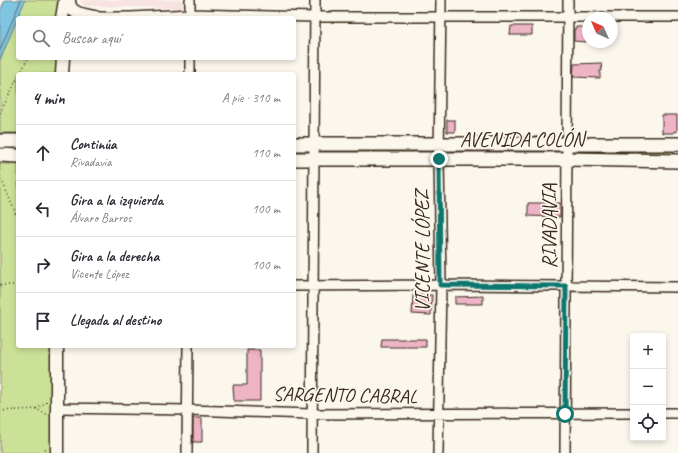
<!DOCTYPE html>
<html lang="es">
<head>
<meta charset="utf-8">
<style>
	:root { --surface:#fff; --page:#f2f2f3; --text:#2b2b33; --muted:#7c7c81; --line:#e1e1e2 }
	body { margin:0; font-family:Caveat,sans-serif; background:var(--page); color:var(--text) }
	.controls { position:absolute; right:12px; bottom:12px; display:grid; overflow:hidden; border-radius:4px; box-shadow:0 2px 6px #0003 }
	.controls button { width:36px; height:36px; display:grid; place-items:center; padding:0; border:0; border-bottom:1px solid var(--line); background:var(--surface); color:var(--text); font:20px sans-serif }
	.compass { position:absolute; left:582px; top:12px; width:36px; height:36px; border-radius:50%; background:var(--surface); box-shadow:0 2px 6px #0003; rotate:315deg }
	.stop { position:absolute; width:12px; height:12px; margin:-9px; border:3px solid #0f766e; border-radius:50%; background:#fff }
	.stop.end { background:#0f766e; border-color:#fff; box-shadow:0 1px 4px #0008 }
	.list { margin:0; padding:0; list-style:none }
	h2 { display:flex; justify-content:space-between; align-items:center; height:52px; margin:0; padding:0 16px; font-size:17px }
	h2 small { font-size:13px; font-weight:400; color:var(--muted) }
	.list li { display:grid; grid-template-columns:26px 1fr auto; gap:12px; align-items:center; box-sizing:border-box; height:56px; padding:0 16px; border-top:1px solid var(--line) }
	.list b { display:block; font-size:15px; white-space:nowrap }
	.list p { margin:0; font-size:13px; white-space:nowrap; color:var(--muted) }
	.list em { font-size:13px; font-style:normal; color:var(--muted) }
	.icon { flex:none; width:22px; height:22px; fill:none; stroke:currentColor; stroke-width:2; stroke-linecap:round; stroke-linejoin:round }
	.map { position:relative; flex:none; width:678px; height:453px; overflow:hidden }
	.search { position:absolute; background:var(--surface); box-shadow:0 2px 6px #0003; left:16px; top:16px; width:280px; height:44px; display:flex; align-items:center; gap:10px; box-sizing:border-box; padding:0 14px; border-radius:4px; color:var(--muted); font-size:15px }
	.panel { position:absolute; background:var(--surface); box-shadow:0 2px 6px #0003; left:16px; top:72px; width:280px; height:276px; border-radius:4px }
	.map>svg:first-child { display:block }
</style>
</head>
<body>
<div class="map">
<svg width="678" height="453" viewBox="0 0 678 453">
	<rect width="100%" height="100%" fill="#fbf7ec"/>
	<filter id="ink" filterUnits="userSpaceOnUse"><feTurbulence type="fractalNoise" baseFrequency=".025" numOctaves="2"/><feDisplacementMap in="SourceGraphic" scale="8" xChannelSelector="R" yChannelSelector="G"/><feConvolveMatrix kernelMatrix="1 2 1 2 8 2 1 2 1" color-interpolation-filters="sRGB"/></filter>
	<g filter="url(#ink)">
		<path fill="#f7e3e1" d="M80,0H187V2L181,8L85,6Z"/>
		<path fill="#cbe197" stroke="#83865a" d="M25,0H60L58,18H18V58H58V74H18V133H0V60Z
			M454,150L550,151V154L454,153Z
			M579,150L675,152L674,155L579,153Z
			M0,164H18V346H53V453H0Z"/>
		<path fill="#7fc4e0" stroke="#648692" d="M5,0H25L0,60V11Z"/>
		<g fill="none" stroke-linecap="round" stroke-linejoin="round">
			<path stroke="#56686c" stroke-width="1" d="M0,50L21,0"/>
		</g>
		<path fill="#edb4c6" stroke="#3b2a1e" d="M511,26H532V35H510Z
			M576,27H586V42L574,41V29H576Z
			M601,63L602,71H600V78L573,77L574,64Z
			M662,115H677V132L674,131V133H662Z
			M447,120H455V132H447Z
			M528,203H560V217L528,216Z
			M413,295H432L431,315L412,314Z
			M483,296V304H455V297Z
			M382,339H426V347H381Z
			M247,350H260V401H234L233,385H247Z
			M193,418H202V442H193Z"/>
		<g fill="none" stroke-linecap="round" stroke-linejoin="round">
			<g stroke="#3b2a1e" stroke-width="12">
				<path id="minor" d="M95,17H131L190,14L315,17H678
					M190,18V0
					M190,74V58
					M294,286L441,285L678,287
					M57,408L188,410L311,414L633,413
					M663,413H678
					M187,453L188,346
					M312,453L315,0
					M438,453L441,285L439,159L441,0
					M565,453L568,0"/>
			</g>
			<g stroke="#3b2a1e" stroke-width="15">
				<path id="tertiary" d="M69,0C68,14 85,15 95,17
					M62,18L65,0
					M62,74L63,58
					M57,453V346"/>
			</g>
			<g stroke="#3b2a1e" stroke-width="16">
				<path id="secondary" d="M0,141H18
					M294,144H678
					M0,155L18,156
					M294,159H567L678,161"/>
			</g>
			<path stroke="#3b2a1e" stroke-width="1.5" stroke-dasharray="1 3" stroke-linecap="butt" d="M20,74L28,58
				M0,113L18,77
				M0,176L18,219
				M0,285H18
				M47,402L36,409L48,415
				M0,411L36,409
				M43,453L46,448"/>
			<use href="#minor" stroke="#fbf7ec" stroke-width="9"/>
			<use href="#tertiary" stroke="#fbf7ec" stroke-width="12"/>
			<use href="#secondary" stroke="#fbf7ec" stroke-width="13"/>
		</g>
	</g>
	<g fill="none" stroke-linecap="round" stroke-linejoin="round" filter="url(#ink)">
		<path stroke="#0f766e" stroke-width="5" d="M439,159L440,285L566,286L565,414"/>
	</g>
	<g text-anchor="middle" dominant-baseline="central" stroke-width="3.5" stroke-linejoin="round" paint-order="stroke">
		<g font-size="20" fill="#3b2a1e" stroke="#fbf7ec">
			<text x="522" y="139">AVENIDA COLÓN</text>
			<text transform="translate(549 226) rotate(-90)">RIVADAVIA</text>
			<text transform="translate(422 251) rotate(-90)">VICENTE LÓPEZ</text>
			<text transform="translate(345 395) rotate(1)">SARGENTO CABRAL</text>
		</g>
	</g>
</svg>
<div class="controls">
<button>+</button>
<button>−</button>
<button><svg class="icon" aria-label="locate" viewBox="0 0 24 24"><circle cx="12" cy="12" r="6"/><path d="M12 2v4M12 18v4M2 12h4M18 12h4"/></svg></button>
</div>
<svg class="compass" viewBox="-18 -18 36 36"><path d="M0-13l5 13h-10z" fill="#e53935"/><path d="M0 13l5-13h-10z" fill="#7c7c81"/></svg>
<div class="stop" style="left:565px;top:414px"></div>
<div class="stop end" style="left:439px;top:159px"></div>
<div class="search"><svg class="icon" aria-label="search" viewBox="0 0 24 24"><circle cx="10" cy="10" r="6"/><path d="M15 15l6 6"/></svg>Buscar aquí</div>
<section class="panel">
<h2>4 min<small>A pie · 310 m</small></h2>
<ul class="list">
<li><svg class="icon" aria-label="ahead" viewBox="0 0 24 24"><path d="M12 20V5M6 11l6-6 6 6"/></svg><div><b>Continúa</b><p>Rivadavia</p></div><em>110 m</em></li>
<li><svg class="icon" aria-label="left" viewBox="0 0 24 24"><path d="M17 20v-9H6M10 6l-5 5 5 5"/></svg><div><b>Gira a la izquierda</b><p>Álvaro Barros</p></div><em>100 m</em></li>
<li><svg class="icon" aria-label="right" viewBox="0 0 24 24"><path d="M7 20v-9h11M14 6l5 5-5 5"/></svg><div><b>Gira a la derecha</b><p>Vicente López</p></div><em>100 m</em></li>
<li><svg class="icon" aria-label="arrive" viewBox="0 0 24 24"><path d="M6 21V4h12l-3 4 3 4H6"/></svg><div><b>Llegada al destino</b></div></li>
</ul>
</section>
</div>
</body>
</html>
